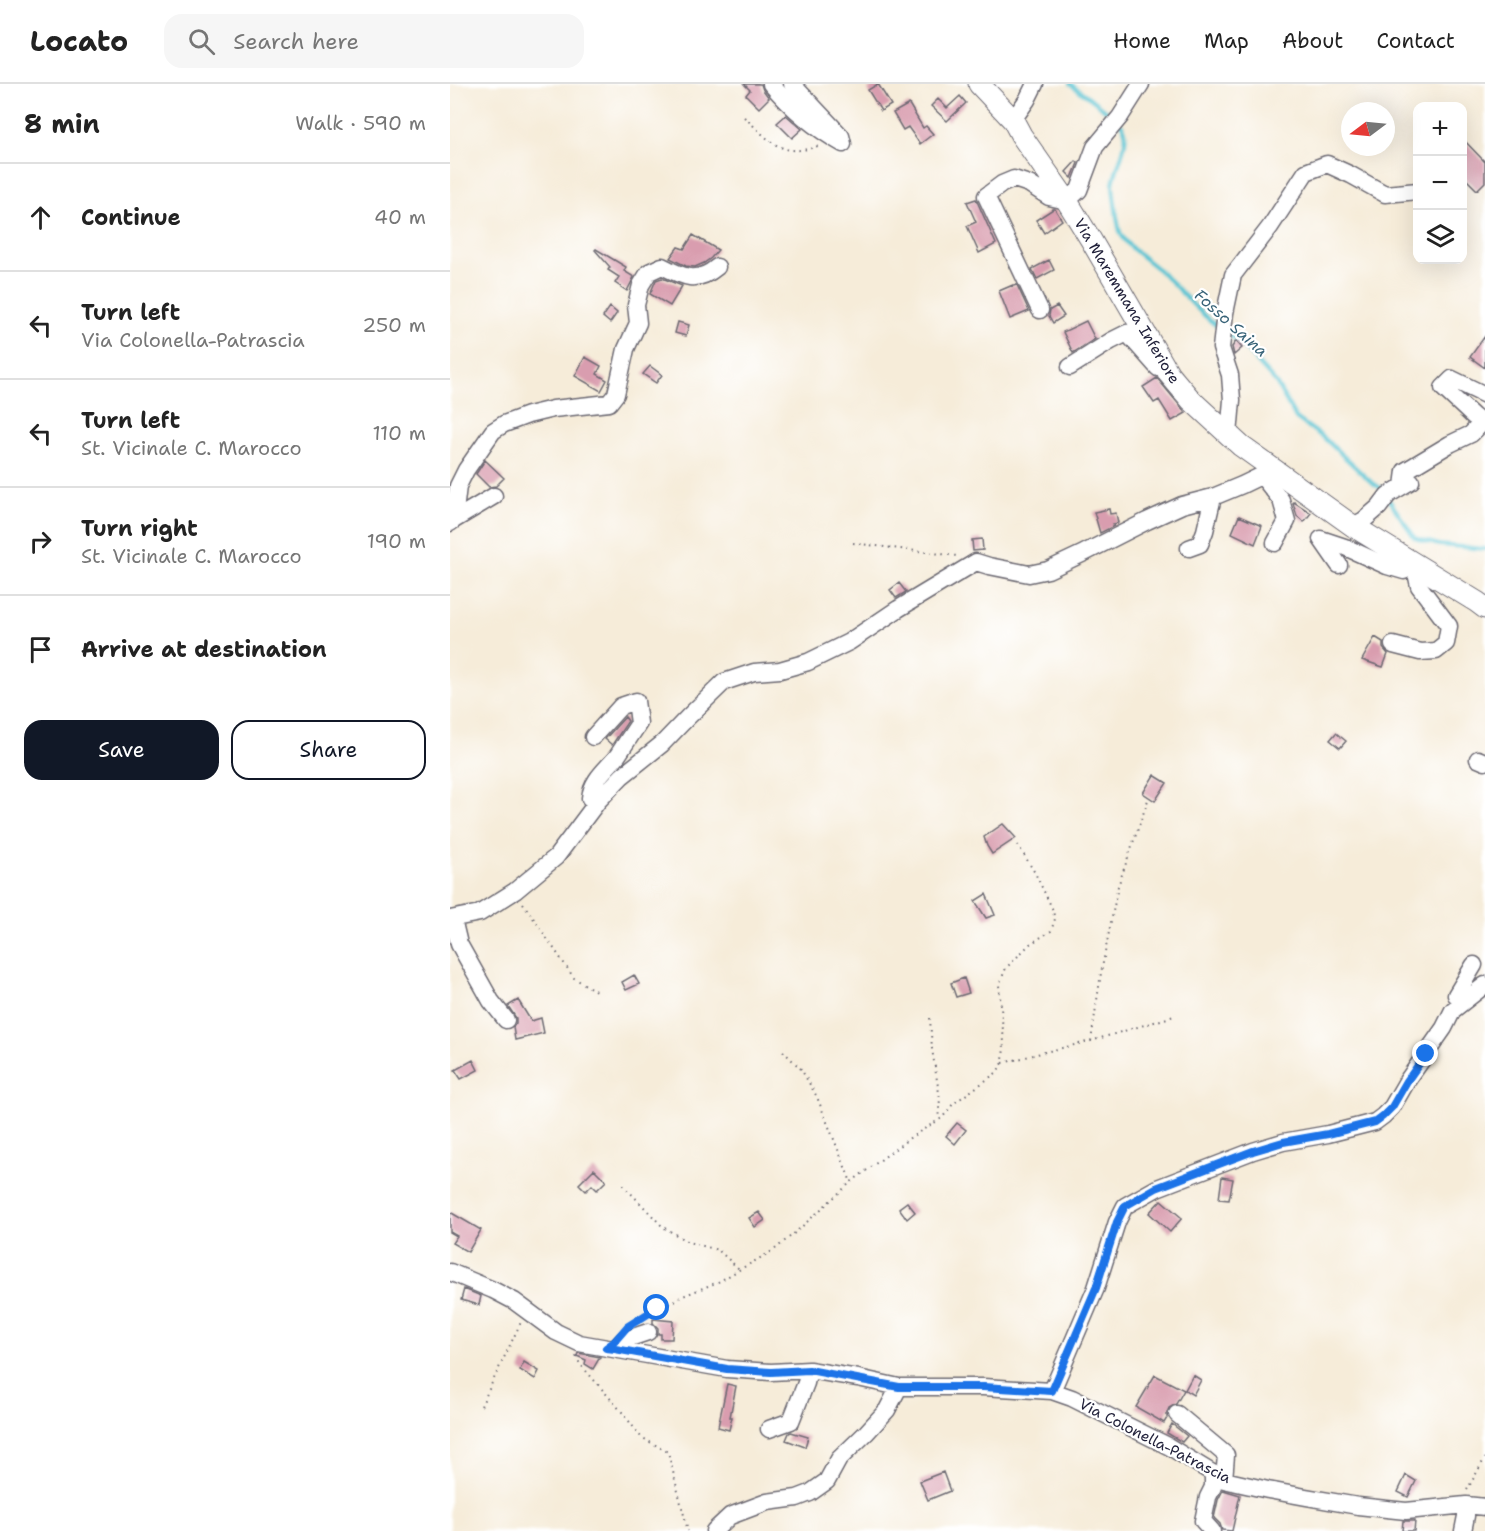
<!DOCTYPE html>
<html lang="en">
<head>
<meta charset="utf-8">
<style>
	:root { --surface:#fff; --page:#f6f6f6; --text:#222; --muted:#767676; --line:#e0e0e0; --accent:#111827 }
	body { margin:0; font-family:"Shantell Sans",sans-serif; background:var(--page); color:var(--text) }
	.controls { position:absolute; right:18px; top:18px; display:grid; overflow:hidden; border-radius:12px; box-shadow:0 6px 24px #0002 }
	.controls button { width:54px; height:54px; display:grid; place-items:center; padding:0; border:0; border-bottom:2px solid var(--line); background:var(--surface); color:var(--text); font:30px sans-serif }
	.compass { position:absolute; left:891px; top:18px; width:54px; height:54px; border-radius:50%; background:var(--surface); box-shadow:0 6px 24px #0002; rotate:254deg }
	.stop { position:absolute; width:18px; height:18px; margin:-14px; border:4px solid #1a73e8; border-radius:50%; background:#fff }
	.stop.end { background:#1a73e8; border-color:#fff; box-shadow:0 2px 6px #0008 }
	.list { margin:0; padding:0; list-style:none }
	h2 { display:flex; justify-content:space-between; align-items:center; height:78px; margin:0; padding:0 24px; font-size:26px }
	h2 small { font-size:20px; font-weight:400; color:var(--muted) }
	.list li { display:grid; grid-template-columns:39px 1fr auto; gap:18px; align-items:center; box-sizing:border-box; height:108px; padding:0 24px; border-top:2px solid var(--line) }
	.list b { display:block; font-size:22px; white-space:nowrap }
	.list p { margin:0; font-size:20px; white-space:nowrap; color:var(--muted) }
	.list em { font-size:20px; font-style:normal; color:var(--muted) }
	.actions { display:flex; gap:12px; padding:18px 24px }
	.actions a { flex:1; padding:14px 0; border:2px solid var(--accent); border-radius:18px; text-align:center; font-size:21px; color:var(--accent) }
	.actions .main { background:var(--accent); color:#fff }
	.icon { flex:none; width:33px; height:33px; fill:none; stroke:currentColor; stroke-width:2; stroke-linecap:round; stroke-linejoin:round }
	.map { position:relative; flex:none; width:1035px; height:1447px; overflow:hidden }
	header { display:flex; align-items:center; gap:36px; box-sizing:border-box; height:84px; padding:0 30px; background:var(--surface); border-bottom:2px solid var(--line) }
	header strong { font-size:28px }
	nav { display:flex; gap:33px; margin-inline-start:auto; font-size:21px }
	.search { width:420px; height:54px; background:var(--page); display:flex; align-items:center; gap:15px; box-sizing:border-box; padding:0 21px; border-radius:18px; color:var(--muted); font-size:22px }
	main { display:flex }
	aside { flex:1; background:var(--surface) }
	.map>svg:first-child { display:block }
</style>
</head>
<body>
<header>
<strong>Locato</strong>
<div class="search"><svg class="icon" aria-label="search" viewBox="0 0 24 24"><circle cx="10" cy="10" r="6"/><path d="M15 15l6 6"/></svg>Search here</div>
<nav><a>Home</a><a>Map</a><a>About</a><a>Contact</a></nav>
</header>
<main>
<aside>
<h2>8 min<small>Walk · 590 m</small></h2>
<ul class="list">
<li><svg class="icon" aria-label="ahead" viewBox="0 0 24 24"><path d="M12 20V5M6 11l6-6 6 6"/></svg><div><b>Continue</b></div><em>40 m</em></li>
<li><svg class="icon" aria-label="left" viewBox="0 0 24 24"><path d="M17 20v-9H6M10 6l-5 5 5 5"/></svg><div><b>Turn left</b><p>Via Colonella-Patrascia</p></div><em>250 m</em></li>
<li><svg class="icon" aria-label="left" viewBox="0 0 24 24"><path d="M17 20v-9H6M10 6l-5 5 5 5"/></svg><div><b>Turn left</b><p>St. Vicinale C. Marocco</p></div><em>110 m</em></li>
<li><svg class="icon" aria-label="right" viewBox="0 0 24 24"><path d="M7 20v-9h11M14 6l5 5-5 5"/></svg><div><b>Turn right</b><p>St. Vicinale C. Marocco</p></div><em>190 m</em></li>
<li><svg class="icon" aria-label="arrive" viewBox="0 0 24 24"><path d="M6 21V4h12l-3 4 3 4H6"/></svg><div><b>Arrive at destination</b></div></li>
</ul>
<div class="actions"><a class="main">Save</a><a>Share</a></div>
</aside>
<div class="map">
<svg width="1035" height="1447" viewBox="0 0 1035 1447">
	<rect width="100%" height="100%" fill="#fff"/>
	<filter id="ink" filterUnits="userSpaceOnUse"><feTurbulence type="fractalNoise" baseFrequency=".0167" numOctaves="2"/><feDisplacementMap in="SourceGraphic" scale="12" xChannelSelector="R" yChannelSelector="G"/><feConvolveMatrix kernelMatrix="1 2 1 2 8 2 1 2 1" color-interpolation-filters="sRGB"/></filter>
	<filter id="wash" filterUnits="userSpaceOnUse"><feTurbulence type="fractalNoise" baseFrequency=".008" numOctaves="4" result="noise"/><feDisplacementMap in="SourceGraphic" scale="24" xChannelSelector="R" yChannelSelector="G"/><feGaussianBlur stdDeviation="1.35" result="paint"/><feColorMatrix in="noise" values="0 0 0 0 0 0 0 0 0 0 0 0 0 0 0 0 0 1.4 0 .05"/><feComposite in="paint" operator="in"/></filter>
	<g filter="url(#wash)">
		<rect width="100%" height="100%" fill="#f6ecd9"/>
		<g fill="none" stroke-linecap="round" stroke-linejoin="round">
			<path stroke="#59c4d3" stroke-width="4" d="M620,0L640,14L665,34
				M670,39C685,51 665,83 663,100C663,107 668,145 671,150C679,166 699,176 711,188C730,206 747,227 768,243
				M776,249L789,258L826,299L846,334L874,354L920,397L935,407
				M939,416L965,454L989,461L1035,465"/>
		</g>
		<g id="blocks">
			<path fill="#d99daf" d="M294,0H311L313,6L319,14L309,24L296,11L300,6Z
				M428,0L441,21L431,27L418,6Z
				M510,12L516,19L497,37L481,22L488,15L497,24Z
				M459,20L473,44L476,42L483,50L470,60L458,43L453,46L443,29Z
				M336,31L352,45L342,54L327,39Z
				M1012,54L1035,78V98L1027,106L1012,91Z
				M626,77L628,79L622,94L616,88Z
				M526,115L546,160L529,169L517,142L526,138L517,118Z
				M603,125H605L612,136L594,149L586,136Z
				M243,151L268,166L261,174L254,179L245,183L236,182L220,174L228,163L234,165Z
				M146,165L176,183L174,187L184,193L177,207L165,199L169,193L158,186L160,183L145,166Z
				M599,176L604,186L587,195L582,185Z
				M212,194L232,202L220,222L200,210L206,196Z
				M563,201V202L567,201L579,227L560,235L549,207Z
				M607,222L614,232L603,239L599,232L600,226Z
				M160,223L167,229L160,239L153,233Z
				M636,237L645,255L623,269L613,248Z
				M228,238L239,241L236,252L225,249Z
				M1035,252V284L1020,273Z
				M786,257L792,264L784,271L782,263Z
				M135,273L151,282L147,290L157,296L151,307L125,292Z
				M200,282L212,291L206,299L193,290Z
				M707,294L736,329L722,337L709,316L704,319L693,303Z
				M35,376L54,394L46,402L39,403L26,390Z
				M844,418L861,429L854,438L847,432L843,419Z
				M659,425L660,430L666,429L668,439L663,440L664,442L650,449L644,428Z
				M789,432L812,442L805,460L782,449Z
				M532,455L533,466L523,467L522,456Z
				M449,499L456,508L446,514L440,506Z
				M925,553L933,558V564L938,570L933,583L912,576Z
				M175,633L178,637L162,661L155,655Z
				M886,649L896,657L890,664L880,656Z
				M704,691L717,699L705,717L693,709Z
				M553,740L566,754L542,770L537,762L534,753Z
				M536,810L545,831L536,834L525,817Z
				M184,891L189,900L176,906L172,898Z
				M514,894L519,909L506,913L501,899Z
				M68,916L81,937L91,934L94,949L65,956L63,943L66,939V934L58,922Z
				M23,976L28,986L11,995L5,986Z
				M507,1039L516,1046L505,1060L496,1052Z
				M144,1085L156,1097L147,1106L142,1101L136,1107L129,1100Z
				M772,1093L783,1095L779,1116L769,1115Z
				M711,1116L732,1134L720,1148L699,1129Z
				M457,1118L465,1128L457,1135L449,1124Z
				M0,1128L31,1146L18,1168L2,1159L7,1152L0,1148Z
				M309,1128L315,1136L305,1143L299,1134Z
				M14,1205L31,1212L29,1221L11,1216Z
				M203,1235L223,1237L222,1255H211V1250H208V1244L203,1239Z
				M128,1269L150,1273L143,1285L135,1280L136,1276L127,1272Z
				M74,1278L89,1287L85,1295L70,1286Z
				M705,1291L734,1306L726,1320L719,1324L717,1329V1334L714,1339L686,1323Z
				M743,1291L751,1296L743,1311L735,1306Z
				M277,1300L286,1302L280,1333H282L279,1346L268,1343Z
				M722,1340L737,1352L732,1358L717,1349Z
				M341,1348L358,1353L355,1363L336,1356L339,1349Z
				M493,1388L500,1407L478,1416L470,1397Z
				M956,1391L966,1397L958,1413L948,1408Z
				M773,1406L790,1411L782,1447L772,1446L770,1440L764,1434L768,1416Z
				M953,1437H965L964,1447H952Z"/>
		</g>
	</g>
	<g filter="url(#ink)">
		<use href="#blocks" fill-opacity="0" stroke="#6c6972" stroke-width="1.5"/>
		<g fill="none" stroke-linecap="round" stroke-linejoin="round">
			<g stroke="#6c6972" stroke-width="19">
				<path id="minor" d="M321,0C341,24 366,45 393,60L391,52L342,0
					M563,36L577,16L585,0
					M590,226L536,112L552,100L564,95L579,100L599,113L617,117L629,106L645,63L670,33L691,0
					M620,283L661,257L677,249L708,284
					M779,351L782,316L780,291L771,264L775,229L783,191L820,143L856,88L877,80L901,91L935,110L968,107
					M812,392L831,416L837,437L825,459
					M953,402L955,387L1000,360L1021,350L1032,339L1023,332L993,304L1002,295L1035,311
					M4,436L8,402L16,386L43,347L54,340L78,331L103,325L159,319L166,310L176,265L188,239L186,221L191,201L199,188L212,182C233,193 247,200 267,183
					M0,439L4,436L44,412
					M903,442L914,436L929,423L938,411L961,397
					M739,464L750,460L755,447L763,413
					M889,481L871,455L895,463L937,482L954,487L964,480L969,502L999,542L996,559L986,567L970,568L943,561
					M143,653L171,622L186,617L189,639C182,650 175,660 168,671C157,685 142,695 140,714L148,717
					M1028,675L1035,678
					M0,835L30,829L65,807L106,773L148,717L172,692L212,660L238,633L274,598L304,588L330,586L358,578L399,558L448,525L526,478L539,482L579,490L598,486L634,469L697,437L732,421L763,413L792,401L823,386
					M3,835L9,860L41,917L56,936
					M1006,911L1024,881
					M0,1188L43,1206L64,1217L106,1248L129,1259L277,1285L321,1288L359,1286L408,1294L449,1303H533L602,1307L622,1314L718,1362L774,1396L818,1406L856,1413L908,1422L956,1427L1016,1421L1035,1423
					M165,1265L174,1256L198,1248
					M602,1307L646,1204L667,1138L675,1122L707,1104L803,1067L833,1058L878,1050L925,1038L933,1032L942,1023L957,997L994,944L1003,926L1035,901
					M727,1330L776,1371L774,1396
					M319,1345L341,1337L356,1299L359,1286
					M264,1447L280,1432L317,1418L347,1414L360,1409L377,1397L389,1375L416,1349L437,1326L449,1303
					M762,1447L753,1437L758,1413L763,1403V1389
					M1013,1447L1016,1432V1421"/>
			</g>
			<g stroke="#6c6972" stroke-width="23">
				<path id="major" d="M529,0L563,36L571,51L617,117L641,156L719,290L741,316L791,362L903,442L1027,518L1035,524"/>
			</g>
			<path stroke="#6c6972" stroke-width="2" stroke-dasharray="1.5 4.5" stroke-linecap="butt" d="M294,33C320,56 330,75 368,62
				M403,459L507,472
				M73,819L124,894L149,909
				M480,934L482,965L490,1015L488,1035
				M641,957L651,889L668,802L698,716
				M333,967L351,985L367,1013L401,1098
				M553,979L591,969L641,957L724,932
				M173,1101L213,1143L238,1158L268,1166L289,1185
				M192,1234L233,1212L268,1198L324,1166L347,1147L401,1098L461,1053L492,1034L503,1020L546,989L553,979L554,958L549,901L556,884L580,860L601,847L605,835L602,824L585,789L568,761
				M126,1272L130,1280L172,1328L191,1353L218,1368L238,1447
				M31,1322L71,1238
				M1017,1406L1035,1374"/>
			<use href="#minor" stroke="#fff" stroke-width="16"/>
			<use href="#major" stroke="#fff" stroke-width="21"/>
		</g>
	</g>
	<g fill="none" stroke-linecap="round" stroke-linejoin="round" filter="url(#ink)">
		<path stroke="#1a73e8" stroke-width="8" d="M207,1224L177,1243L164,1258L156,1264L165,1265L277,1285L321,1288L359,1286L449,1303H533L602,1307L646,1204L667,1138L675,1122L706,1104L803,1067L833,1058L878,1050L925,1038L933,1032L942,1023L957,997L976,970"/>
	</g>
	<g text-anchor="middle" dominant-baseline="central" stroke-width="4.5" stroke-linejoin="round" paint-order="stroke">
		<g font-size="15" fill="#22223b" stroke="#fff">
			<text transform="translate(677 217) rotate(59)">Via Maremmana Inferiore</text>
			<text transform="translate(705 1357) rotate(27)">Via Colonella-Patrascia</text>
		</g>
		<g font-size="16" font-style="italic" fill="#386378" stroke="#fff">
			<text transform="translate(781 239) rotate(42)">Fosso Saina</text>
		</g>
	</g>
</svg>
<div class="controls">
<button>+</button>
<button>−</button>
<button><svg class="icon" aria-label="layers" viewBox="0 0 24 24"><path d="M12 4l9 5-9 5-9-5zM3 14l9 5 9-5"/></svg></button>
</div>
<svg class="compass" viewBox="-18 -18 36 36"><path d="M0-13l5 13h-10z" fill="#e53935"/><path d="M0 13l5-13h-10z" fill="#767676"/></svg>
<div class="stop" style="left:207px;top:1224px"></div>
<div class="stop end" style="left:976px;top:970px"></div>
</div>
</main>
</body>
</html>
